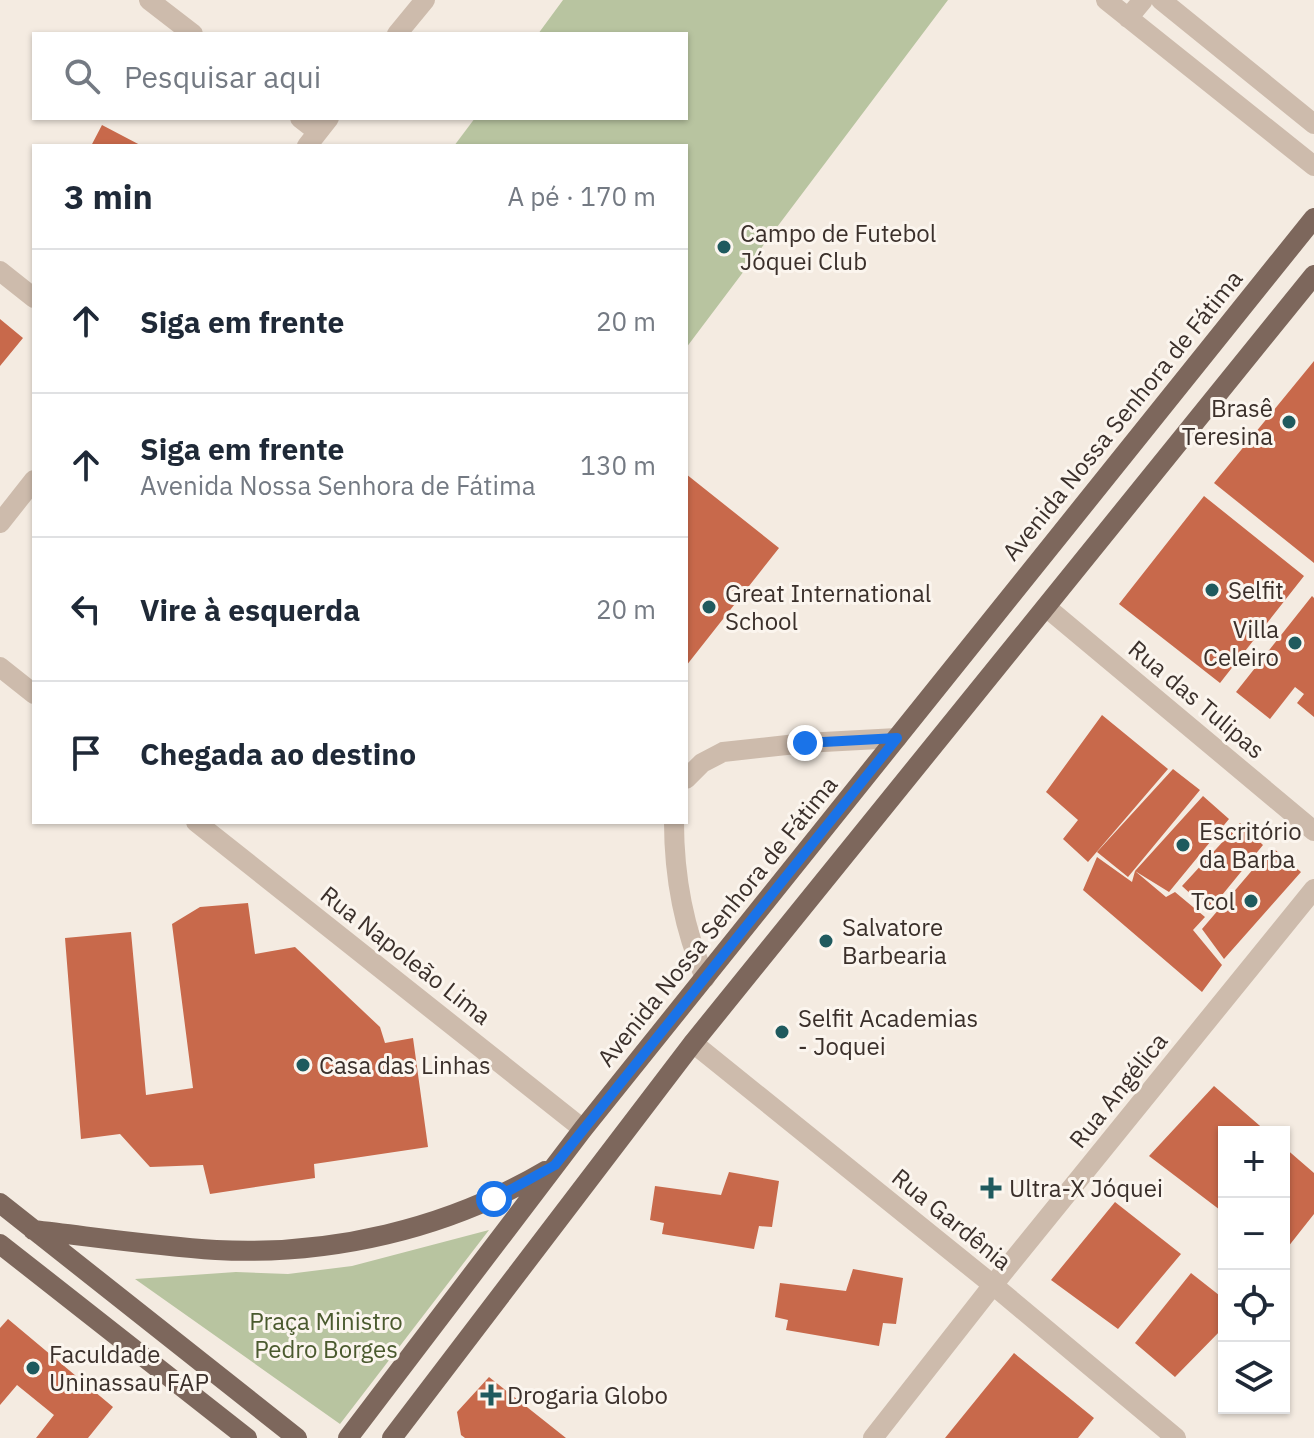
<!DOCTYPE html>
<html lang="pt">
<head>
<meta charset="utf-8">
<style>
	:root { --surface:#fff; --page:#f2f2f3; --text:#1f2937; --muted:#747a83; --line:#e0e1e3 }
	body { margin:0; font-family:"IBM Plex Sans",sans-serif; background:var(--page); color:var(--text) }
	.controls { position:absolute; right:24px; bottom:24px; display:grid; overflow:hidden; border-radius:0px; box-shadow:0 2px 6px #0004 }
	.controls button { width:72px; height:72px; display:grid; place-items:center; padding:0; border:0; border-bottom:2px solid var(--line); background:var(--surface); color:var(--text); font:40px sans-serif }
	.stop { position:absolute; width:24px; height:24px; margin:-18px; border:6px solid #1a73e8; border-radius:50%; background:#fff }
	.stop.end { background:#1a73e8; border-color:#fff; box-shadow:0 2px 8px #0008 }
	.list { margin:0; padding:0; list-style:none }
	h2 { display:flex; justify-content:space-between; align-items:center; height:104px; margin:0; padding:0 32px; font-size:34px }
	h2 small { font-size:26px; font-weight:400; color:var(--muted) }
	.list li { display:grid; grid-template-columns:52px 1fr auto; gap:24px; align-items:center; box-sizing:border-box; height:144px; padding:0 32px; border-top:2px solid var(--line) }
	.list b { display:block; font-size:30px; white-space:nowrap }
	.list p { margin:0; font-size:26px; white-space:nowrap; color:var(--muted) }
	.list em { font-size:26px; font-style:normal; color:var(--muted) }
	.icon { flex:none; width:44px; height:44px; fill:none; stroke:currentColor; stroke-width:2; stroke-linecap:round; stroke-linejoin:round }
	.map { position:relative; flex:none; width:1314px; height:1438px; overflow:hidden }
	.search { position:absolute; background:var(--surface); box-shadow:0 2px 6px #0004; left:32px; top:32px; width:656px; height:88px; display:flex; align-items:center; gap:20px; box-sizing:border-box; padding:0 28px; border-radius:0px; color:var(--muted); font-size:30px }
	.panel { position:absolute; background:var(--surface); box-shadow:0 2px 6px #0004; left:32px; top:144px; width:656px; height:680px; border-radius:0px }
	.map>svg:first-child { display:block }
</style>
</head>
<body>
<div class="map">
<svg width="1314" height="1438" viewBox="0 0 1314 1438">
	<rect width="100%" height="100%" fill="#f4ebe1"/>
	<path fill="#b8c4a0" d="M563,0H948L686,348V146H454L475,118H686V34H538Z
		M489,1230L340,1424L135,1279L236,1272L288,1274L352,1266Z"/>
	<path fill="#c8694b" d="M102,125L142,146H91Z
		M0,319L23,338L0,366Z
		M1314,361V563L1214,483Z
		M686,474L779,548L686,666Z
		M1204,496L1304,576L1220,683L1119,604Z
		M1312,596L1314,598V717L1297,703L1304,694L1295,687L1270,719L1236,692Z
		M1102,715L1168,769L1088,862L1063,839L1078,820L1046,792Z
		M1173,769L1200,790L1128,877L1097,852Z
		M1203,796L1229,819L1169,892L1135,871L1166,897L1175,892L1205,917L1193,930L1222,965L1202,992L1083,890L1097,857L1132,882L1135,871Z
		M1240,823L1263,845L1209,911L1182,886Z
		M1272,847L1301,872L1224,959L1202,929Z
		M248,903L255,954L295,947L380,1027L385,1043L413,1038L428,1147L314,1164L315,1178L210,1194L203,1165L150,1167L120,1134L81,1139L65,938L131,932L146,1095L193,1088L172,924L200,907Z
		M1214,1086L1267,1132H1224V1213L1149,1156Z
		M1284,1147L1314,1173V1214L1284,1252Z
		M729,1172L779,1181L772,1227L759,1226L754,1249L662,1234L664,1223L650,1220L655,1186L721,1195Z
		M1115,1202L1181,1254L1118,1329L1051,1280Z
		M853,1269L903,1278L896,1324L883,1323L879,1346L786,1330L788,1320L775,1317L780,1283L846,1291Z
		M1191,1273L1224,1299V1327L1175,1377L1135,1343Z
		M8,1319L113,1407L88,1438H36L54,1415L17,1385L0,1405V1328Z
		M1014,1353L1094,1418L1078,1438H945Z
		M489,1377L566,1438H465L461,1435L457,1412Z"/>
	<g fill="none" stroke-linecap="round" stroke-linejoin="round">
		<path stroke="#cdbbac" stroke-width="20" d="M149,0L193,34
			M1106,0L1314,166
			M1161,0L1314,124
			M1128,18L1143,0
			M397,34L425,0
			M300,118L318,132
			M307,146L329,118
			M0,271L34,298
			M0,523L34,480
			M1046,607L1314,831
			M0,667L34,694
			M686,779L702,763L723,752L805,743L897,738
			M196,822L583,1129
			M674,822C674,875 684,929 705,978
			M693,1043L993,1285L1176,1438
			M873,1438L993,1285L1314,889"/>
		<path stroke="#7d675c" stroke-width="20" d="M0,1203L297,1438
			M33,1230C94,1237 155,1246 216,1250C330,1256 447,1229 545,1171
			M0,1244L247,1438
			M348,1438L583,1129L1314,218
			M392,1438L693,1043L1314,275"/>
	</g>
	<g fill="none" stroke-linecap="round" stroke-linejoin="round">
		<path stroke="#1a73e8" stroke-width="10" d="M494,1199L555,1165L897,738L805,743"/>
	</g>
	<g fill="#1f5a5e" stroke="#fbf5ee" stroke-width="3">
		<circle cx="724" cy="247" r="8"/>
		<circle cx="1289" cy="422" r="8"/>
		<circle cx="1212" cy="590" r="8"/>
		<circle cx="709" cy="607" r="8"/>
		<circle cx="1295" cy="643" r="8"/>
		<circle cx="1183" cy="845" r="8"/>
		<circle cx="1251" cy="901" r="8"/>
		<circle cx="826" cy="941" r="8"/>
		<circle cx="782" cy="1032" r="8"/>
		<circle cx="303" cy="1065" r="8"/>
		<path d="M987 1176h8v8h8v8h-8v8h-8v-8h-8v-8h8z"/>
		<circle cx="33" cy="1368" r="8"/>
		<path d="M487 1383h8v8h8v8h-8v8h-8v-8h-8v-8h8z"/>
	</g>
	<g text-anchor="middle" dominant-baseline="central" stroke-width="6" stroke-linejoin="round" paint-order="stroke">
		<g font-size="24" fill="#3b302b" stroke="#fbf5ee" text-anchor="start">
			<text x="740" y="233">Campo de Futebol<tspan x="740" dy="28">Jóquei Club</tspan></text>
			<text x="1273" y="408" text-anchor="end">Brasê<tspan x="1273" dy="28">Teresina</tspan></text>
			<text x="1228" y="590">Selfit</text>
			<text x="725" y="593">Great International<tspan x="725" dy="28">School</tspan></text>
			<text x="1279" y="629" text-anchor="end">Villa<tspan x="1279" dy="28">Celeiro</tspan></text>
			<text x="1199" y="831">Escritório<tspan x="1199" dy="28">da Barba</tspan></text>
			<text x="1235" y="901" text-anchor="end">Tcol</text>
			<text x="842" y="927">Salvatore<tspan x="842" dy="28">Barbearia</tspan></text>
			<text x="798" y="1018">Selfit Academias<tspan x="798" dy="28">- Joquei</tspan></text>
			<text x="319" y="1065">Casa das Linhas</text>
			<text x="1009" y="1188">Ultra-X Jóquei</text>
			<text x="49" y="1354">Faculdade<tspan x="49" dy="28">Uninassau FAP</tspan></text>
			<text x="507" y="1395">Drogaria Globo</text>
		</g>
		<g font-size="24" fill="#3b302b" stroke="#fbf5ee">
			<text transform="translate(1122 415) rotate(-51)">Avenida Nossa Senhora de Fátima</text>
			<text transform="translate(1197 699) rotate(40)">Rua das Tulipas</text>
			<text transform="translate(717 921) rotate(-51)">Avenida Nossa Senhora de Fátima</text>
			<text transform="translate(406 955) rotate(38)">Rua Napoleão Lima</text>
			<text transform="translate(1118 1090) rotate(-51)">Rua Angélica</text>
			<text transform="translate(952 1219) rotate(39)">Rua Gardênia</text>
		</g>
		<g font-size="24" fill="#4a5a2e" stroke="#fbf5ee">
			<text x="326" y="1321">Praça Ministro<tspan x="326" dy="28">Pedro Borges</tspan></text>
		</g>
	</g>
</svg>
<div class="controls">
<button>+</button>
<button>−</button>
<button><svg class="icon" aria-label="locate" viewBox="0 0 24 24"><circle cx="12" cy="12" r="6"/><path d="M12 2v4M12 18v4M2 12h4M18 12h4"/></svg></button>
<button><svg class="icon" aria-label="layers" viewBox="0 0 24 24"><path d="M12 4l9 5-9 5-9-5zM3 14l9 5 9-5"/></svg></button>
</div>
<div class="stop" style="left:494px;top:1199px"></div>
<div class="stop end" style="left:805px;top:743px"></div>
<div class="search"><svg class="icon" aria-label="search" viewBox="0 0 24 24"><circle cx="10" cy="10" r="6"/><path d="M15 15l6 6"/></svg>Pesquisar aqui</div>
<section class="panel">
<h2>3 min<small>A pé · 170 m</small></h2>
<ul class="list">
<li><svg class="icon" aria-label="ahead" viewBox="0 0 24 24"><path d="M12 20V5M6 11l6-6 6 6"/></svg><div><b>Siga em frente</b></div><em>20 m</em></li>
<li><svg class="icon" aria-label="ahead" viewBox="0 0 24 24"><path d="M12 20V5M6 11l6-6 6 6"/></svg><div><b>Siga em frente</b><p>Avenida Nossa Senhora de Fátima</p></div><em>130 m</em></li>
<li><svg class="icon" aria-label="left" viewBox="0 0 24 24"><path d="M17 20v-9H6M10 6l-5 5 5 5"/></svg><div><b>Vire à esquerda</b></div><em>20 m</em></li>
<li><svg class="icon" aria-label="arrive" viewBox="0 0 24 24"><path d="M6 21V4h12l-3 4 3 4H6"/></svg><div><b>Chegada ao destino</b></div></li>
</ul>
</section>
</div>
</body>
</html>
